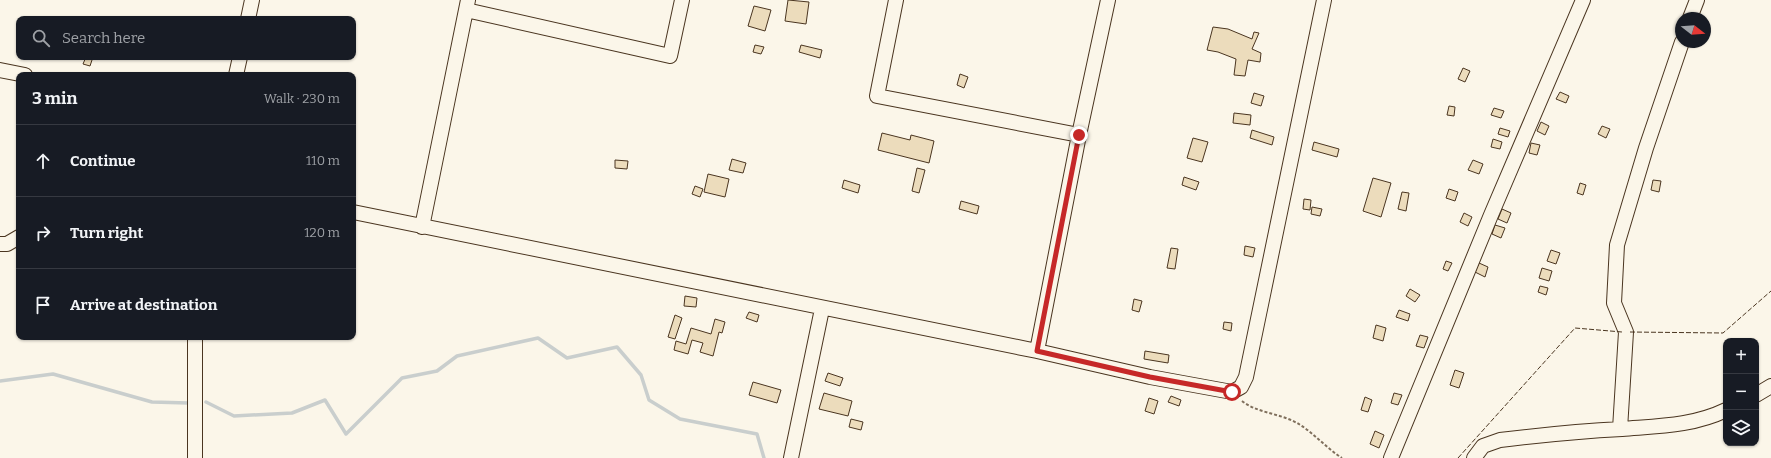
<!DOCTYPE html>
<html lang="en">
<head>
<meta charset="utf-8">
<style>
	:root { --surface:#171b24; --page:#242831; --text:#f1f3f6; --muted:#9ea1a6; --line:#363941 }
	body { margin:0; font-family:Bitter,serif; background:var(--page); color:var(--text) }
	.controls { position:absolute; right:12px; bottom:12px; display:grid; overflow:hidden; border-radius:8px; box-shadow:0 1px 3px #0004 }
	.controls button { width:36px; height:36px; display:grid; place-items:center; padding:0; border:0; border-bottom:1px solid var(--line); background:var(--surface); color:var(--text); font:20px sans-serif }
	.compass { position:absolute; left:1675px; top:12px; width:36px; height:36px; border-radius:50%; background:var(--surface); box-shadow:0 1px 3px #0004; rotate:107deg }
	.stop { position:absolute; width:12px; height:12px; margin:-9px; border:3px solid #c62828; border-radius:50%; background:#fff }
	.stop.end { background:#c62828; border-color:#fff; box-shadow:0 1px 4px #0008 }
	.list { margin:0; padding:0; list-style:none }
	h2 { display:flex; justify-content:space-between; align-items:center; height:52px; margin:0; padding:0 16px; font-size:17px }
	h2 small { font-size:13px; font-weight:400; color:var(--muted) }
	.list li { display:grid; grid-template-columns:26px 1fr auto; gap:12px; align-items:center; box-sizing:border-box; height:72px; padding:0 16px; border-top:1px solid var(--line) }
	.list b { display:block; font-size:15px; white-space:nowrap }
	.list em { font-size:13px; font-style:normal; color:var(--muted) }
	.icon { flex:none; width:22px; height:22px; fill:none; stroke:currentColor; stroke-width:2; stroke-linecap:round; stroke-linejoin:round }
	.map { position:relative; flex:none; width:1771px; height:458px; overflow:hidden }
	.search { position:absolute; background:var(--surface); box-shadow:0 1px 3px #0004; left:16px; top:16px; width:340px; height:44px; display:flex; align-items:center; gap:10px; box-sizing:border-box; padding:0 14px; border-radius:8px; color:var(--muted); font-size:15px }
	.panel { position:absolute; background:var(--surface); box-shadow:0 1px 3px #0004; left:16px; top:72px; width:340px; height:268px; border-radius:8px }
	.map>svg:first-child { display:block }
</style>
</head>
<body>
<div class="map">
<svg width="1771" height="458" viewBox="0 0 1771 458">
	<rect width="100%" height="100%" fill="#fbf6e9"/>
	<g fill="none" stroke-linecap="round" stroke-linejoin="round">
		<path stroke="#c9cecd" stroke-width="3.5" d="M0,381L53,374L152,402L188,403
			M206,402L234,416L292,413L325,400L346,434L402,378L437,371L457,356L538,338L567,358L617,347L641,375L649,400L680,419L757,434L764,458"/>
	</g>
	<path fill="#ecdcbc" stroke="#4a3520" d="M788,0L809,2L806,24L785,21Z
		M754,6L771,10L765,31L748,26Z
		M1213,27L1228,29L1252,39L1254,32L1259,33L1252,49L1261,53L1260,62L1248,60L1245,76L1234,75L1236,59L1218,52L1207,50Z
		M755,45L764,47L761,54L753,52Z
		M801,45L822,50L820,58L799,52Z
		M86,57H93L90,66L83,64Z
		M1463,68L1470,71L1465,82L1458,79Z
		M960,74L968,77L964,88L957,85Z
		M1560,92L1569,96L1566,103L1556,99Z
		M1254,93L1264,96L1261,106L1251,103Z
		M1449,106L1455,107L1454,116L1447,115Z
		M1494,108L1504,111L1501,118L1491,115Z
		M1234,113L1251,115L1250,125L1233,123Z
		M1541,122L1549,126L1545,135L1537,131Z
		M1602,126L1610,129L1606,138L1598,134Z
		M1500,128L1510,131L1508,137L1498,134Z
		M1252,130L1274,137L1272,145L1250,138Z
		M882,133L910,140L911,135L934,141L929,163L878,150Z
		M1193,138L1208,142L1202,162L1187,158Z
		M1493,139L1502,142L1500,149L1491,147Z
		M1314,142L1339,149L1337,157L1312,150Z
		M1531,143L1540,145L1537,155L1529,153Z
		M732,159L746,163L743,173L729,170Z
		M615,160L628,161L627,169L615,168Z
		M1473,160L1483,164L1479,174L1468,170Z
		M917,168L925,170L919,193L912,191Z
		M708,174L729,179L725,197L704,192Z
		M1184,177L1199,182L1196,190L1182,185Z
		M1373,178L1391,183L1381,217L1363,211Z
		M844,180L860,185L858,193L842,188Z
		M1653,180L1661,181L1659,192L1651,190Z
		M1580,183L1586,185L1583,195L1577,193Z
		M695,186L703,189L700,197L692,194Z
		M1449,189L1458,192L1455,201L1446,198Z
		M1402,192L1409,193L1406,211L1398,209Z
		M1304,199L1311,200L1310,210L1303,209Z
		M961,201L979,206L977,214L959,209Z
		M1312,207L1322,209L1320,216L1311,214Z
		M1502,209L1511,213L1507,223L1498,219Z
		M1464,213L1472,217L1468,226L1460,222Z
		M1495,225L1505,228L1501,238L1492,234Z
		M1245,246L1255,248L1253,257L1244,255Z
		M1171,248L1178,249L1175,269L1167,268Z
		M1551,250L1560,253L1556,264L1547,261Z
		M1446,261L1452,263L1448,271L1443,269Z
		M1479,263L1488,267L1485,277L1475,272Z
		M1542,268L1552,271L1549,281L1539,278Z
		M1540,286L1548,288L1546,295L1538,292Z
		M1410,289L1420,295L1415,302L1406,296Z
		M685,296L697,298L696,307L684,306Z
		M1134,299L1142,301L1139,312L1132,310Z
		M1399,310L1410,314L1408,321L1396,317Z
		M749,312L759,315L757,322L746,318Z
		M675,315L682,318L675,339L668,337Z
		M715,319L725,322L722,333L719,332L713,356L700,352L703,343L692,340L688,354L674,350L676,341L686,344L691,328L711,334Z
		M1224,322L1232,323L1231,331L1223,329Z
		M1376,325L1386,328L1383,341L1373,338Z
		M1420,335L1428,337L1424,348L1416,346Z
		M1145,351L1169,355L1168,363L1144,359Z
		M1455,370L1464,373L1459,388L1450,385Z
		M828,373L843,378L840,386L825,381Z
		M753,382L781,390L777,403L749,395Z
		M824,393L852,401L848,416L819,409Z
		M1394,393L1402,395L1398,405L1391,403Z
		M1171,396L1181,400L1179,406L1168,402Z
		M1365,397L1372,400L1368,412L1361,410Z
		M1149,398L1158,401L1154,414L1145,411Z
		M851,419L863,422L861,430L849,427Z
		M1375,431L1384,435L1379,448L1370,444Z"/>
	<g fill="none" stroke-linecap="round" stroke-linejoin="round">
		<g stroke="#4a3520" stroke-width="16">
			<path id="minor" d="M896,0L877,96L1079,135
				M1108,0L1079,135L1037,351L1150,377L1232,392L1241,387L1246,377L1324,0
				M466,10L670,56L682,0
				M1690,18L1697,0
				M248,19L252,0
				M0,70L25,75
				M236,75L240,57
				M353,212L1037,351
				M422,227L468,0
				M0,244H7L19,237
				M1756,395L1771,386
				M1620,429L1626,332L1614,303L1617,245L1646,148L1682,42
				M195,458V337
				M791,458L822,309
				M1391,458L1491,215L1583,0
				M1474,458L1483,446L1500,440C1541,435 1581,431 1622,429C1658,426 1693,426 1726,410"/>
		</g>
		<path stroke="#7f6f5c" stroke-width="2" stroke-dasharray="3 2" stroke-linecap="butt" d="M1242,401C1257,413 1279,413 1297,423C1313,432 1326,448 1342,458"/>
		<use href="#minor" stroke="#fbf6e9" stroke-width="14"/>
		<path stroke="#4a3520" stroke-width="1" stroke-dasharray="5 2" stroke-linecap="butt" d="M1630,332L1723,333L1771,291
			M1458,458L1575,328L1622,332"/>
	</g>
	<g fill="none" stroke-linecap="round" stroke-linejoin="round">
		<path stroke="#c62828" stroke-width="5" d="M1079,135L1037,351L1150,377L1232,392"/>
	</g>
</svg>
<div class="controls">
<button>+</button>
<button>−</button>
<button><svg class="icon" aria-label="layers" viewBox="0 0 24 24"><path d="M12 4l9 5-9 5-9-5zM3 14l9 5 9-5"/></svg></button>
</div>
<svg class="compass" viewBox="-18 -18 36 36"><path d="M0-13l5 13h-10z" fill="#e53935"/><path d="M0 13l5-13h-10z" fill="#9ea1a6"/></svg>
<div class="stop" style="left:1232px;top:392px"></div>
<div class="stop end" style="left:1079px;top:135px"></div>
<div class="search"><svg class="icon" aria-label="search" viewBox="0 0 24 24"><circle cx="10" cy="10" r="6"/><path d="M15 15l6 6"/></svg>Search here</div>
<section class="panel">
<h2>3 min<small>Walk · 230 m</small></h2>
<ul class="list">
<li><svg class="icon" aria-label="ahead" viewBox="0 0 24 24"><path d="M12 20V5M6 11l6-6 6 6"/></svg><div><b>Continue</b></div><em>110 m</em></li>
<li><svg class="icon" aria-label="right" viewBox="0 0 24 24"><path d="M7 20v-9h11M14 6l5 5-5 5"/></svg><div><b>Turn right</b></div><em>120 m</em></li>
<li><svg class="icon" aria-label="arrive" viewBox="0 0 24 24"><path d="M6 21V4h12l-3 4 3 4H6"/></svg><div><b>Arrive at destination</b></div></li>
</ul>
</section>
</div>
</body>
</html>
